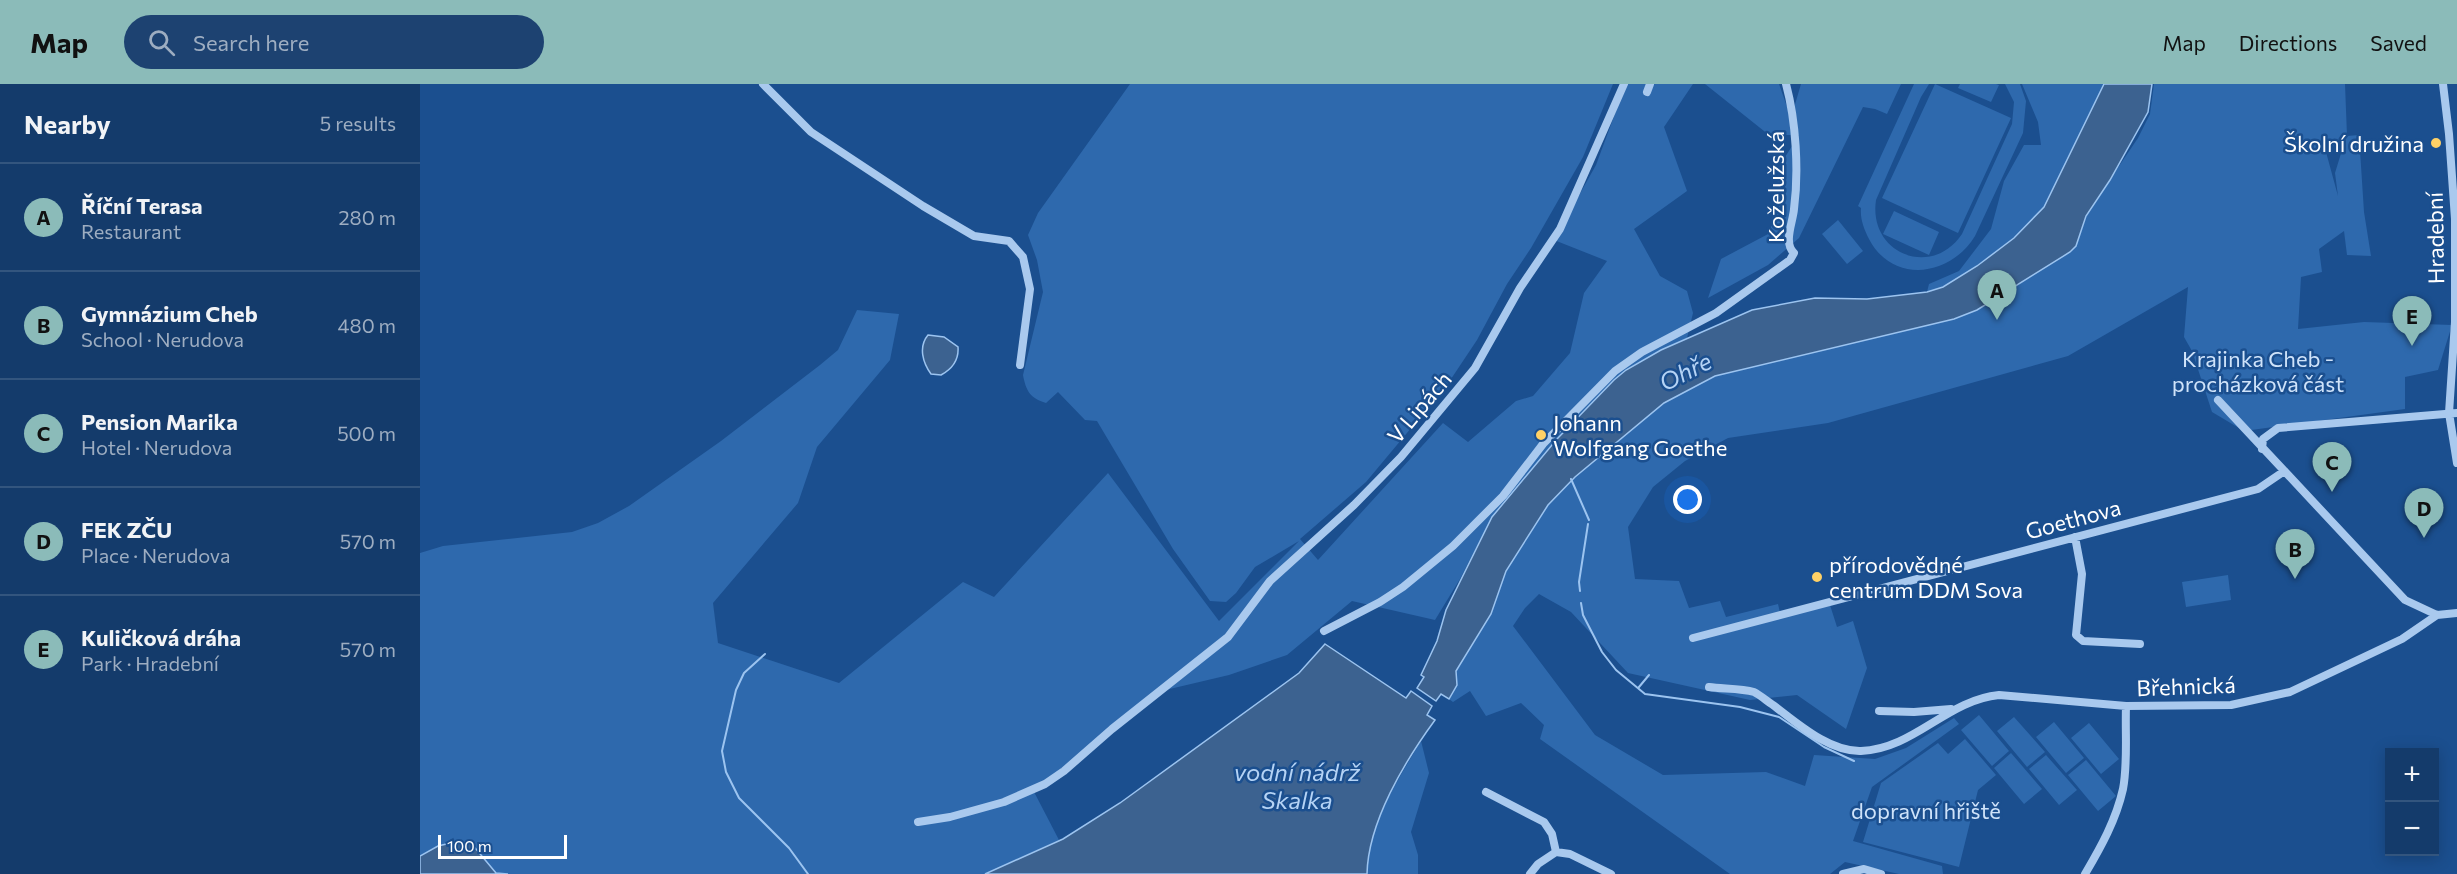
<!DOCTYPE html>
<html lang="en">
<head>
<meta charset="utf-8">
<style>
	:root { --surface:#143b6b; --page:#1d4271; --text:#f1f3f6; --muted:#9dadc1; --line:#33557e; --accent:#8bbbb9 }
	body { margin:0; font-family:Commissioner,sans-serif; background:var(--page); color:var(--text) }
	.controls { position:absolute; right:18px; bottom:18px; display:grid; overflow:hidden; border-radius:0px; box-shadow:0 3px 15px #0003 }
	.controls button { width:54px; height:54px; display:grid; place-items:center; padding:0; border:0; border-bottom:2px solid var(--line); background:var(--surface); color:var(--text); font:30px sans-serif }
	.scale { position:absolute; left:18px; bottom:15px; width:129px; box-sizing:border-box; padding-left:6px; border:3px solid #fff; border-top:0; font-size:16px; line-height:21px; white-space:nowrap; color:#fff; -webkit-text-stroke:4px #1b4f8f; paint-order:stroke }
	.you { position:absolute; left:1268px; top:416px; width:21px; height:21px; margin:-15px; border:4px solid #fff; border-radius:50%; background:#1a73e8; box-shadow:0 0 0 9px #1a73e833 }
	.badge { display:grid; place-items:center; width:39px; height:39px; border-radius:50%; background:var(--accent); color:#111; font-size:20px; font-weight:700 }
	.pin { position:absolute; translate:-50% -50px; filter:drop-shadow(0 2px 3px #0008) }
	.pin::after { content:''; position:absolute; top:32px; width:21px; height:18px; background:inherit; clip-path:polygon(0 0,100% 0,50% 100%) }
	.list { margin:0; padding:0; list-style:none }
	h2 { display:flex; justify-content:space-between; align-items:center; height:78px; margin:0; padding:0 24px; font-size:26px }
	h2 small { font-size:20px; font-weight:400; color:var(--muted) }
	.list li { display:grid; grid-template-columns:39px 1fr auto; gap:18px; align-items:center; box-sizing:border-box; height:108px; padding:0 24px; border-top:2px solid var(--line) }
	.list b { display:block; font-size:22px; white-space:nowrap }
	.list p { margin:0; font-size:20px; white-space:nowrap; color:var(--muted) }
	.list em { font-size:20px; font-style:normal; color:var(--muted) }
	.icon { flex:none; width:33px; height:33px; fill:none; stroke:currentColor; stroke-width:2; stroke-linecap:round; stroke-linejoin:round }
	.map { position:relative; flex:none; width:2037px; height:790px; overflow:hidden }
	header { display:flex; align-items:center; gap:36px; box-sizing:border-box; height:84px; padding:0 30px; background:var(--accent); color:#111 }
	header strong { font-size:28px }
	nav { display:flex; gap:33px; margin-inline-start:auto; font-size:21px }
	.search { width:420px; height:54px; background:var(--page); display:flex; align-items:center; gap:15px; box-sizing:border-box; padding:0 21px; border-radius:33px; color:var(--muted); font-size:22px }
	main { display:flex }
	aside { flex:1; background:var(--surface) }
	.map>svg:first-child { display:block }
</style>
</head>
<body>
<header>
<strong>Map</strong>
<div class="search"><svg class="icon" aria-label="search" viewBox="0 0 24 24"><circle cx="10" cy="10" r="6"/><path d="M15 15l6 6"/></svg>Search here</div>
<nav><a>Map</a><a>Directions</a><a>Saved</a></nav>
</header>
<main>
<aside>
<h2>Nearby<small>5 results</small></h2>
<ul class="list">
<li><span class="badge">A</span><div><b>Říční Terasa</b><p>Restaurant</p></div><em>280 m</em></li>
<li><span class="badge">B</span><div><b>Gymnázium Cheb</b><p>School · Nerudova</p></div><em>480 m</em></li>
<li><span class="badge">C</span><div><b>Pension Marika</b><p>Hotel · Nerudova</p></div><em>500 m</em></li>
<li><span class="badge">D</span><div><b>FEK ZČU</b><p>Place · Nerudova</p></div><em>570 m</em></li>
<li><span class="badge">E</span><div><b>Kuličková dráha</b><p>Park · Hradební</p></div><em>570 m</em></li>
</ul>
</aside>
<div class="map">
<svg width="2037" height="790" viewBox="0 0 2037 790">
	<rect width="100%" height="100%" fill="#1b4f8f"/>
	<path fill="#2e69ad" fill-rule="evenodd" d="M710,0H1193L1163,73L1111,164L1087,200L1057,256L1027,301L946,398L880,455L898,476L1023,339L1048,358L1096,317L1113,312L1150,269L1164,209L1187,177L1134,156L1176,81L1206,0H1273L1244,43L1267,107L1214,145L1240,192L1267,207L1273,229L1267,254L1241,266L1206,286L1157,333L1072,433L1040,495L1015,536L932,517L867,571L809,591L737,608L641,685L612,704L639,756L565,790H88L76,789L51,759C31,757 17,763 0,772V469L23,462L152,448L178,439L209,422L301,357L400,281L418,266L437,226L479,230L470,276L397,363L378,419L293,519L298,559L419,599L543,498L574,513L688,389L799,537L879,457L835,483L816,509L806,518L790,517L753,465L677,337L665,336L638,308L626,319C610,314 606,307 603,291L623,208L617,176L608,151L618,129Z
		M1285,0H1359L1371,34L1381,0H1481L1467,30L1455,25L1443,23L1379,154L1348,181L1288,214L1301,175L1350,149L1360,81L1379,51H1349Z
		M1494,0H1509L1501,13L1456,116C1448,170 1512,195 1542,150L1592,40L1594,18L1585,0H1600L1606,17L1603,49L1555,152C1531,192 1473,201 1449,155C1444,145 1440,135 1441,124L1438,122Z
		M1515,0L1591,34L1538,149L1462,114Z
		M1540,0H1576L1579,1L1571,18L1538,4Z
		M1602,0H1684L1624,123L1594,154L1557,182L1523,203L1507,208L1509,200L1539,187L1571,145L1584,97L1604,61H1621L1618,38Z
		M1734,0H1925L1927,52L1939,51L1944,128L1951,172L1927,171L1924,147L1899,165L1902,188L1881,193L1878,245L1944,238L2032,241L2018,286L1985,293V325L1824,347L1792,328L1772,267L1764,253L1768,203L1648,272L1408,339L1308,354L1265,377L1233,403L1208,443L1215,495L1259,497L1269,524L1300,517L1306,533L1358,520L1361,533L1410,521L1417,543L1433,537L1447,584L1426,645L1377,611L1330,616L1208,589L1151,528L1119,510L1105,524L1093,542L1175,651L1243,691L1346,688L1385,702L1394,671L1455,675L1486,664L1534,634L1539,640L1452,703L1433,757L1522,782L1523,790H1479L1425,778L1410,790H1310L1120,655L1124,641L1101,619L1066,632L1050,607L1033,618L1029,615L1037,601L1036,587L1071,530L1086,487L1128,421L1155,393L1244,319L1295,292L1534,235L1557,226L1656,162L1668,128L1718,54L1730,30ZM1926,53L1915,89L1918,112L1906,68Z
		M1474,127L1519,148L1509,171L1463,150Z
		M1418,136L1443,167L1427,180L1402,150Z
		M1808,491L1811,516L1766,523L1762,498Z
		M1559,631L1589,667L1572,682L1541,646Z
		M1594,633L1625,668L1607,683L1577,647Z
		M1634,638L1664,674L1646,689L1616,653Z
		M1669,639L1699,675L1681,690L1651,654Z
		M1545,655L1576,691L1558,706L1539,783L1443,758L1461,699L1518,659L1528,670Z
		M1001,657L1009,689L991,748L998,771V790H947C948,742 977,697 1001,657Z
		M1591,669L1622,705L1604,720L1574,684Z
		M1626,671L1657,706L1639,721L1609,685Z
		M1666,676L1696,712L1678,727L1648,691Z"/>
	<path fill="#3c6290" stroke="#9cc4f0" stroke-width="1.5" d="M1684,0H1732L1728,28L1690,96L1666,132L1656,162L1650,168L1557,226L1534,235L1295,292L1244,319L1155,393L1128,421L1086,487L1071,530L1036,587L1037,601L1029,615L1021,610L1016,617L997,604L1004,593L1001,591L1017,557L1026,526L1072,433L1137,355L1194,296L1206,286L1241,266L1332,226L1395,214L1447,215L1507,208L1523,203L1557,182L1594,154L1624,123Z
		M508,251L524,253L538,263C539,276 532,285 521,291L511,290C503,279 498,263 508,251Z
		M905,560L986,614L991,607L1012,622L1007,631L1015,636C985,677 948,738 947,790H565L643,755L700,719L879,589Z
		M35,758L51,759L76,789L88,790H0V772L18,762Z"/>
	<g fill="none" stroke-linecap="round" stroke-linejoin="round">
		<path stroke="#9cc4f0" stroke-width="2" d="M1151,395L1169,436
			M1160,507L1159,498L1168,440
			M1161,519L1163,531L1182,568L1196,586L1225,610L1320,623L1359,633L1404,663L1434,677
			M345,570L324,589L316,606L302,667L306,688L319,714L369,764L388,790
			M1219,603L1229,591"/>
		<path stroke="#a9c9ee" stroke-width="8" d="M343,0L391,48L503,122L554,152L589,157L603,173L610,205L600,281
			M2023,0L2029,50L2035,135V238L2029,329L2037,379
			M1227,8L1230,0
			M1798,316L1985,516L2017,531L2037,529
			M1842,365L1843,355L1858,344L2037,329
			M1655,453L1662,490L1656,551L1663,557L1720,560
			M904,547L960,518L983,503L1033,462L1083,412L1123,360L1195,287L1222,268L1296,229L1370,176L1374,169C1363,159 1373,138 1374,125C1379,87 1376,37 1366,0
			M1273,554L1838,405L1863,388
			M1289,603C1302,605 1321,604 1334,608C1340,611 1347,617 1353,621C1377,639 1409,668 1441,667C1494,665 1527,616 1579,611L1706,622L1811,621L1870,608L1982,555L2017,531
			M1459,627L1494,628L1531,625
			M1066,708L1124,738L1132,750L1136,768
			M498,738L530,733L584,718L625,700L644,687L692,645L808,553L850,497L934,421L981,373L1055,284L1100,204L1140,145L1204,0
			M1110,790L1118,780L1136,768L1150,770L1191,790
			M1423,790L1444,785L1461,790
			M1665,790C1681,763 1696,736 1703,705C1708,679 1705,649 1706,622"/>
	</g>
	<g fill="#ffd166" stroke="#1b4f8f" stroke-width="2">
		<circle cx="2016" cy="59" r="6"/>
		<circle cx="1121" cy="351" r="6"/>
		<circle cx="1397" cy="493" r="6"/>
	</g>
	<g text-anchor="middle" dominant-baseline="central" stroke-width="5" stroke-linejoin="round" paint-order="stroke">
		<g font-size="22" fill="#fff" stroke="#1b4f8f" text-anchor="start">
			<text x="2004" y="59" text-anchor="end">Školní družina</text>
			<text x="1133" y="338">Johann<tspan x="1133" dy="25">Wolfgang Goethe</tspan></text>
			<text x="1409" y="480">přírodovědné<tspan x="1409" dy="25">centrum DDM Sova</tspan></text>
		</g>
		<g font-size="22" fill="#fff" stroke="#1b4f8f">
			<text transform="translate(1355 103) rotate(-90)">Koželužská</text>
			<text transform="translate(2015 154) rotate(-91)">Hradební</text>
			<text transform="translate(999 323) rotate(-50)">V Lipách</text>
			<text transform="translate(1653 435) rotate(-15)">Goethova</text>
			<text transform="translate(1766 602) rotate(-2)">Břehnická</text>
		</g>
		<g font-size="22" fill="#cfe3fa" stroke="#1b4f8f">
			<text x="1838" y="274">Krajinka Cheb -<tspan x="1838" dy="25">procházková část</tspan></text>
			<text x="1506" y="726">dopravní hřiště</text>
		</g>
		<g font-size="24" font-style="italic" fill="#b5d3f5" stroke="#1b4f8f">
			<text transform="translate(1265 287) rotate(-27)">Ohře</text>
			<text x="877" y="687">vodní nádrž<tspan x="877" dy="28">Skalka</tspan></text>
		</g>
	</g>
</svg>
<div class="controls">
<button>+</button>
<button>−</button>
</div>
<div class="scale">100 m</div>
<div class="you"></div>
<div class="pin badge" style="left:1577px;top:236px">A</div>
<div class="pin badge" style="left:1875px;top:495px">B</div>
<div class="pin badge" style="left:1912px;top:408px">C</div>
<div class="pin badge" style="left:2004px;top:454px">D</div>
<div class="pin badge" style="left:1992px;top:262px">E</div>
</div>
</main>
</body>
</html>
